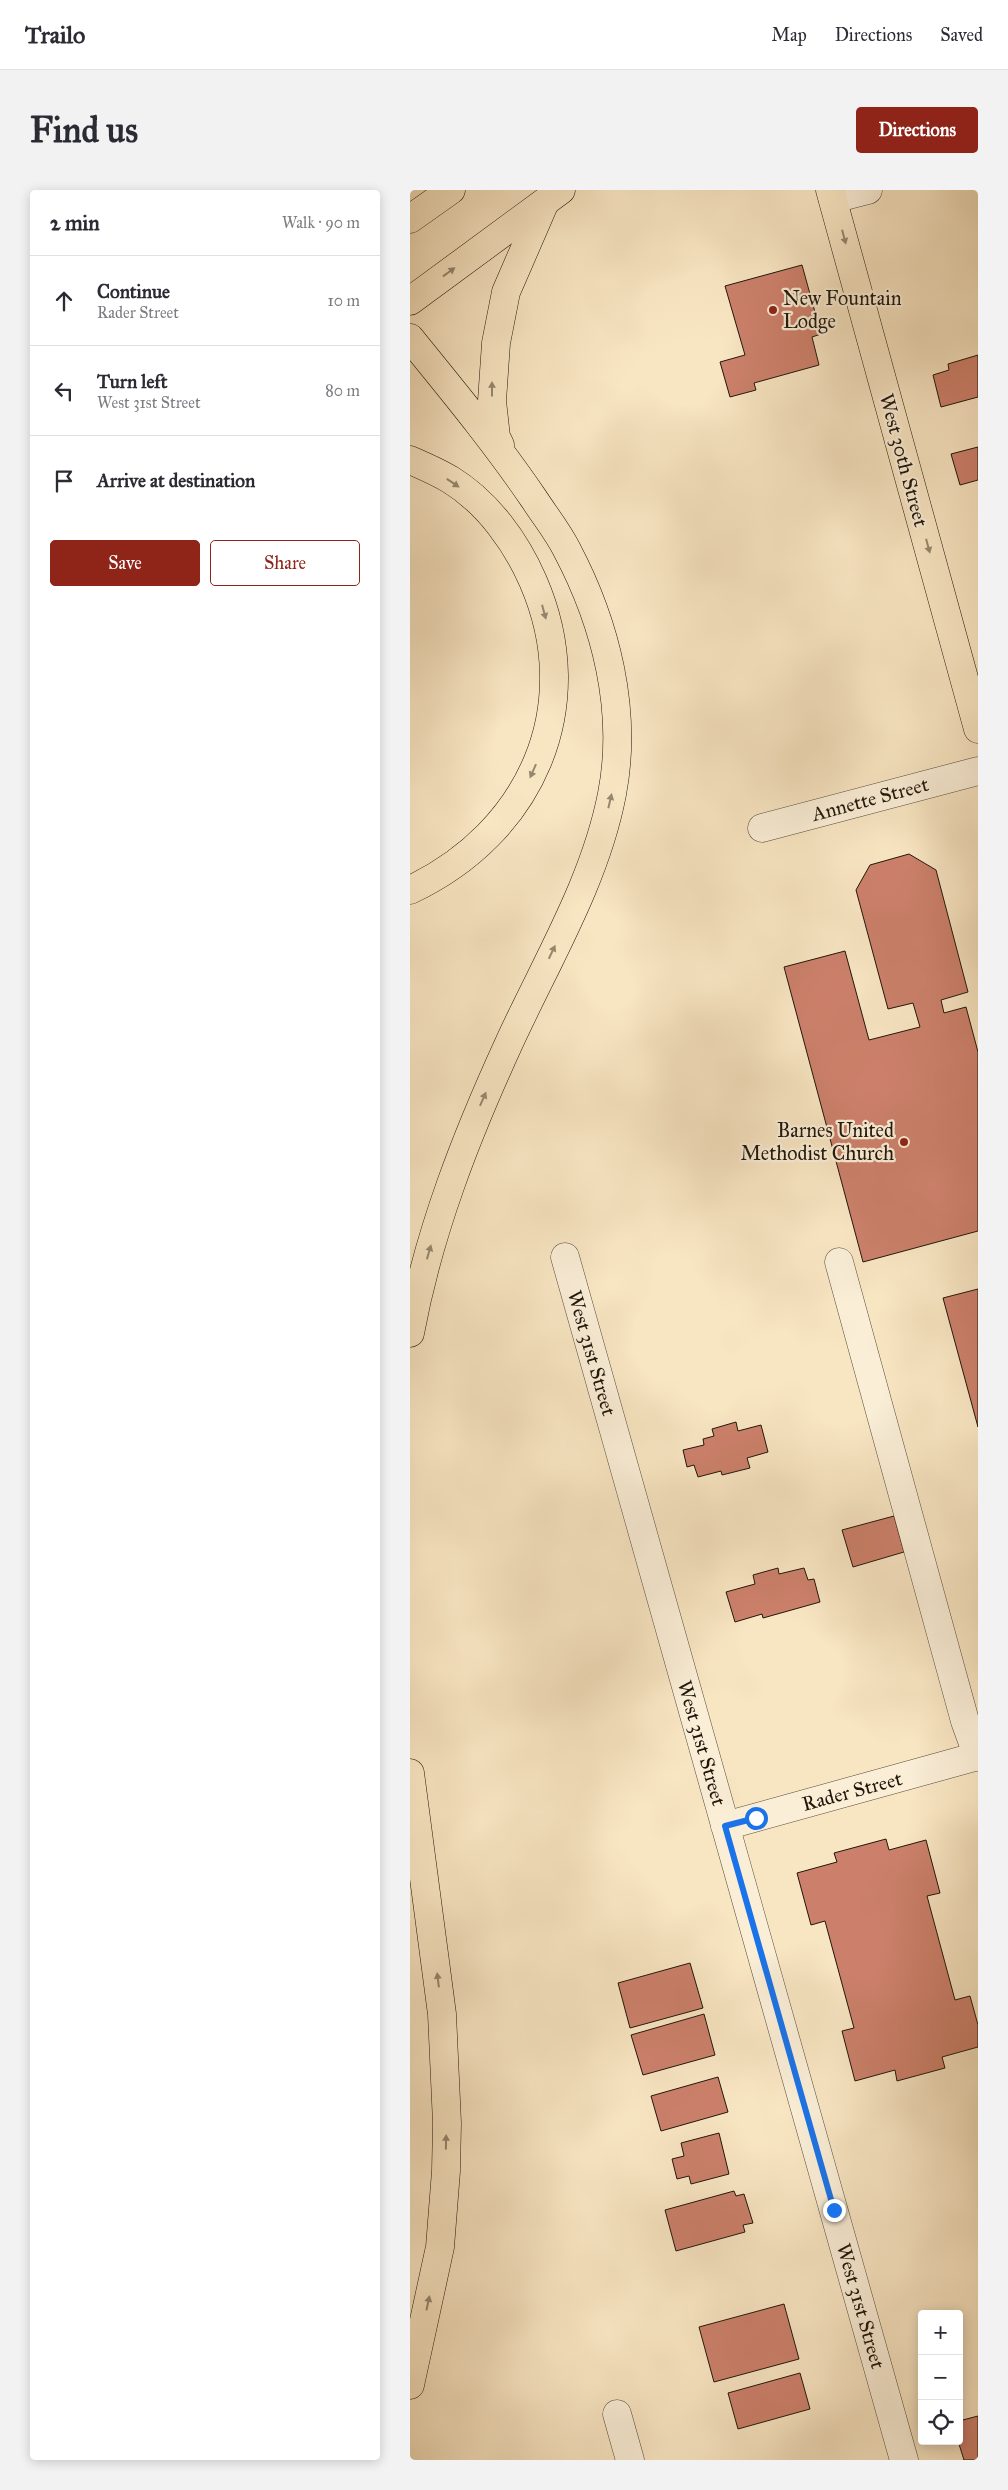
<!DOCTYPE html>
<html lang="en">
<head>
<meta charset="utf-8">
<style>
	:root { --surface:#fff; --page:#f2f2f3; --text:#2b2b33; --muted:#7c7c81; --line:#e1e1e2; --accent:#8f2418 }
	body { margin:0; font-family:"IM FELL Great Primer",serif; background:var(--page); color:var(--text) }
	.controls { position:absolute; right:15px; bottom:15px; display:grid; overflow:hidden; border-radius:5px; box-shadow:0 2px 12px #0003 }
	.controls button { width:45px; height:45px; display:grid; place-items:center; padding:0; border:0; border-bottom:1px solid var(--line); background:var(--surface); color:var(--text); font:25px sans-serif }
	.stop { position:absolute; width:15px; height:15px; margin:-11px; border:4px solid #1a73e8; border-radius:50%; background:#fff }
	.stop.end { background:#1a73e8; border-color:#fff; box-shadow:0 1px 5px #0008 }
	.list { margin:0; padding:0; list-style:none }
	h2 { display:flex; justify-content:space-between; align-items:center; height:65px; margin:0; padding:0 20px; font-size:21px }
	h2 small { font-size:16px; font-weight:400; color:var(--muted) }
	.list li { display:grid; grid-template-columns:32px 1fr auto; gap:15px; align-items:center; box-sizing:border-box; height:90px; padding:0 20px; border-top:1px solid var(--line) }
	.list b { display:block; font-size:19px; white-space:nowrap }
	.list p { margin:0; font-size:16px; white-space:nowrap; color:var(--muted) }
	.list em { font-size:16px; font-style:normal; color:var(--muted) }
	.actions { display:flex; gap:10px; padding:15px 20px }
	.actions a { flex:1; padding:11px 0; border:1px solid var(--accent); border-radius:5px; text-align:center; font-size:18px; color:var(--accent) }
	.actions .main { background:var(--accent); color:#fff }
	.icon { flex:none; width:28px; height:28px; fill:none; stroke:currentColor; stroke-width:2; stroke-linecap:round; stroke-linejoin:round }
	.map { position:relative; flex:none; width:568px; height:2270px; overflow:hidden; border-radius:5px }
	header { display:flex; align-items:center; gap:30px; box-sizing:border-box; height:70px; padding:0 25px; background:var(--surface); border-bottom:1px solid var(--line) }
	header strong { font-size:24px }
	nav { display:flex; gap:28px; margin-inline-start:auto; font-size:18px }
	.intro { display:flex; align-items:center; justify-content:space-between; box-sizing:border-box; height:120px; padding:0 30px }
	h1 { margin:0; font-size:35px }
	.button { padding:12px 22px; border-radius:5px; background:var(--accent); color:#fff; font-size:18px; font-weight:700 }
	main { display:flex; gap:30px; padding:0 30px }
	aside { flex:1; background:var(--surface); border-radius:5px; box-shadow:0 2px 12px #0003 }
	.map>svg:first-child { display:block }
</style>
</head>
<body>
<header>
<strong>Trailo</strong>
<nav><a>Map</a><a>Directions</a><a>Saved</a></nav>
</header>
<div class="intro"><h1>Find us</h1><a class="button">Directions</a></div>
<main>
<aside>
<h2>2 min<small>Walk · 90 m</small></h2>
<ul class="list">
<li><svg class="icon" aria-label="ahead" viewBox="0 0 24 24"><path d="M12 20V5M6 11l6-6 6 6"/></svg><div><b>Continue</b><p>Rader Street</p></div><em>10 m</em></li>
<li><svg class="icon" aria-label="left" viewBox="0 0 24 24"><path d="M17 20v-9H6M10 6l-5 5 5 5"/></svg><div><b>Turn left</b><p>West 31st Street</p></div><em>80 m</em></li>
<li><svg class="icon" aria-label="arrive" viewBox="0 0 24 24"><path d="M6 21V4h12l-3 4 3 4H6"/></svg><div><b>Arrive at destination</b></div></li>
</ul>
<div class="actions"><a class="main">Save</a><a>Share</a></div>
</aside>
<div class="map">
<svg width="568" height="2270" viewBox="0 0 568 2270">
	<rect width="100%" height="100%" fill="#f8e5c2"/>
	<filter id="stains"><feTurbulence type="fractalNoise" baseFrequency=".004" numOctaves="4"/><feColorMatrix values="0 0 0 0 .2 0 0 0 0 .09 0 0 0 0 .02 0 0 0 .5 -.17"/></filter>
	<radialGradient id="worn" r=".72"><stop offset=".6" stop-color="#630" stop-opacity="0"/><stop offset="1" stop-color="#630" stop-opacity=".3"/></radialGradient>
	<path fill="#cc806b" stroke="#1f160b" d="M392,75L411,144L402,147L409,175L344,193L346,200L320,207L310,172L335,165L315,96Z
		M568,165V207L531,217L523,185L539,180L538,174Z
		M568,257V290L550,295L541,264Z
		M499,664L526,680L558,802L531,810L534,823L556,817L568,862V1041L453,1072L374,777L435,761L459,850L510,837L503,813L478,819L446,700L460,675Z
		M568,1099V1237L533,1108Z
		M326,1232L328,1241L351,1235L358,1262L337,1268L340,1278L312,1285L311,1281L288,1287L284,1275L277,1277L273,1260L294,1255L293,1249L304,1246L302,1239Z
		M484,1326L494,1362L443,1377L432,1340Z
		M368,1378L369,1384L394,1378L398,1390L404,1389L410,1412L353,1428L352,1424L325,1432L316,1402L345,1394L343,1385Z
		M476,1649L479,1660L516,1650L530,1703L517,1706L545,1810L560,1806L568,1835V1857L532,1867L535,1878L487,1891L485,1880L445,1891L432,1841L444,1838L415,1731L401,1735L387,1683L427,1672L424,1663Z
		M280,1773L293,1818L220,1838L208,1793Z
		M294,1824L305,1865L233,1885L221,1845Z
		M308,1887L318,1922L251,1941L241,1906Z
		M309,1943L319,1984L281,1994L279,1986L267,1989L262,1969L274,1966L271,1953Z
		M324,2001L326,2006L334,2004L343,2033L333,2035L335,2042L266,2061L255,2020Z
		M374,2114L389,2169L304,2192L289,2137Z
		M390,2183L400,2219L328,2239L318,2203Z
		M568,2226V2270H554L548,2251L549,2231Z"/>
	<g fill="none" stroke-linecap="round" stroke-linejoin="round">
		<g stroke="#554a39" stroke-width="29">
			<path id="minor" d="M423,9L458,0
				M352,638L568,581
				M155,1067L494,2270
				M429,1072L555,1531L568,1567
				M315,1636L568,1566
				M207,2224L220,2270"/>
		</g>
		<g stroke="#1f160b" stroke-width="29">
			<path id="major" d="M420,0L568,539
				M0,29L41,0
				M0,111L151,0"/>
		</g>
		<g stroke="#1f160b" stroke-width="29">
			<path id="highway" d="M0,148C43,201 86,253 124,309C135,326 148,342 157,360C196,434 218,521 202,604C185,692 136,772 99,853C56,947 19,1041 0,1143
				M90,255L86,247L82,211L86,153L96,102L135,12
				M0,270C14,276 28,282 41,290C78,313 106,352 123,391C178,517 121,643 0,700
				M0,1583L32,1824L37,1933L36,1981L30,2057L0,2195"/>
		</g>
		<use href="#minor" stroke="#faeed7" stroke-width="28"/>
		<use href="#major" stroke="#f8e5c2" stroke-width="28"/>
		<use href="#highway" stroke="#f8e5c2" stroke-width="28"/>
	</g>
	<defs><path id="oneway-solid" d="M-6-.8H1V-3.2L6.5 0L1 3.2V.8H-6Z" transform="scale(1.25)"/></defs>
	<g fill="#968870">
		<use href="#oneway-solid" transform="translate(434 47) rotate(75)"/>
		<use href="#oneway-solid" transform="translate(39 82) rotate(-36)"/>
		<use href="#oneway-solid" transform="translate(82 199) rotate(-90)"/>
		<use href="#oneway-solid" transform="translate(43 293) rotate(34)"/>
		<use href="#oneway-solid" transform="translate(518 356) rotate(75)"/>
		<use href="#oneway-solid" transform="translate(134 422) rotate(75)"/>
		<use href="#oneway-solid" transform="translate(123 581) rotate(114)"/>
		<use href="#oneway-solid" transform="translate(200 611) rotate(-77)"/>
		<use href="#oneway-solid" transform="translate(142 762) rotate(-65)"/>
		<use href="#oneway-solid" transform="translate(73 909) rotate(-66)"/>
		<use href="#oneway-solid" transform="translate(19 1062) rotate(-74)"/>
		<use href="#oneway-solid" transform="translate(28 1790) rotate(-97)"/>
		<use href="#oneway-solid" transform="translate(36 1952) rotate(-89)"/>
		<use href="#oneway-solid" transform="translate(18 2113) rotate(-78)"/>
	</g>
	<g fill="none" stroke-linecap="round" stroke-linejoin="round">
		<path stroke="#1a73e8" stroke-width="6" d="M346,1628L315,1636L424,2020"/>
	</g>
	<g fill="#8f2418" stroke="#faeed7" stroke-width="2">
		<circle cx="363" cy="120" r="5"/>
		<circle cx="494" cy="952" r="5"/>
	</g>
	<g text-anchor="middle" dominant-baseline="central" stroke-width="4.5" stroke-linejoin="round" paint-order="stroke">
		<g font-size="20" fill="#1f160b" stroke="#faeed7" text-anchor="start">
			<text x="373" y="108">New Fountain<tspan x="373" dy="23">Lodge</tspan></text>
			<text x="484" y="940" text-anchor="end">Barnes United<tspan x="484" dy="23">Methodist Church</tspan></text>
		</g>
		<g font-size="20" fill="#1f160b" stroke="#faeed7">
			<text transform="translate(494 270) rotate(75)">West 30th Street</text>
			<text transform="translate(460 609) rotate(-15)">Annette Street</text>
			<text transform="translate(182 1163) rotate(74)">West 31st Street</text>
			<text transform="translate(292 1553) rotate(74)">West 31st Street</text>
			<text transform="translate(442 1601) rotate(-15)">Rader Street</text>
			<text transform="translate(451 2116) rotate(74)">West 31st Street</text>
		</g>
	</g>
	<rect width="100%" height="100%" filter="url(#stains)"/>
	<rect width="100%" height="100%" fill="url(#worn)"/>
</svg>
<div class="controls">
<button>+</button>
<button>−</button>
<button><svg class="icon" aria-label="locate" viewBox="0 0 24 24"><circle cx="12" cy="12" r="6"/><path d="M12 2v4M12 18v4M2 12h4M18 12h4"/></svg></button>
</div>
<div class="stop" style="left:346px;top:1628px"></div>
<div class="stop end" style="left:424px;top:2020px"></div>
</div>
</main>
</body>
</html>
